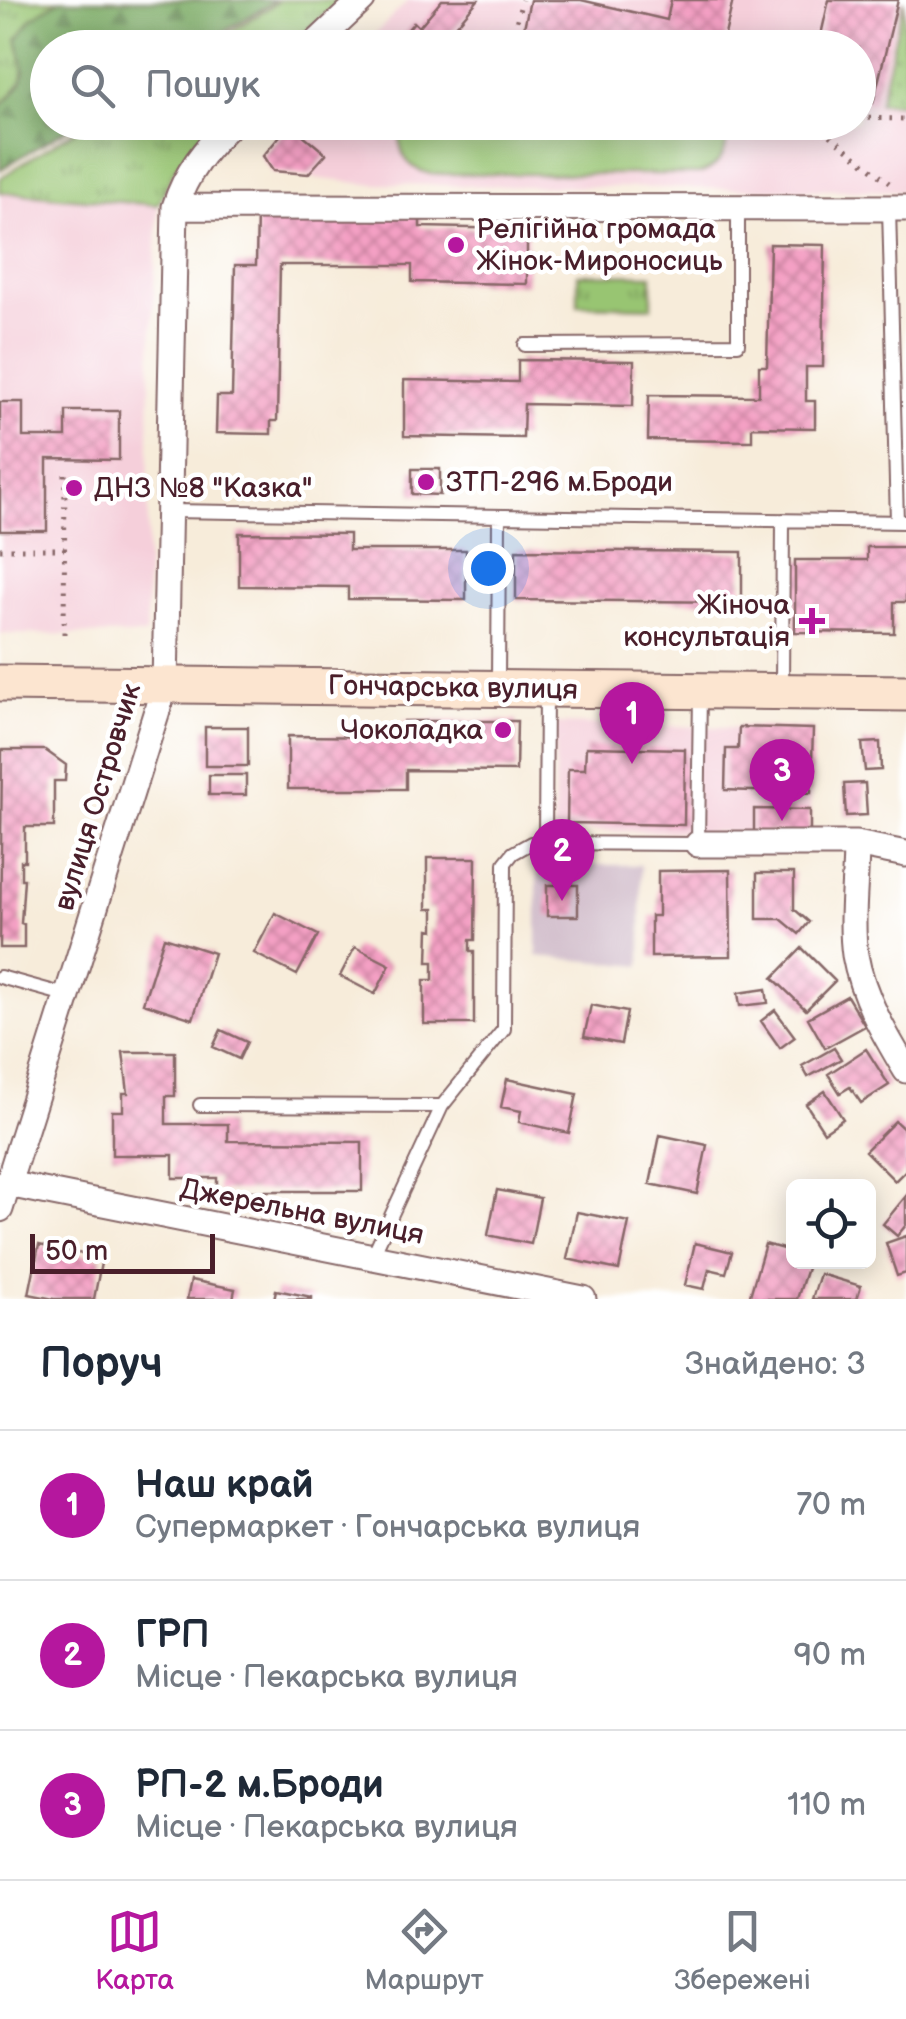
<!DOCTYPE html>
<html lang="uk">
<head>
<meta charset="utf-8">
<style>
	:root { --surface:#fff; --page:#f2f2f3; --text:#1f2937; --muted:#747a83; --line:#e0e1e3; --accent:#b5179e }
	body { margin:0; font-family:"Balsamiq Sans",sans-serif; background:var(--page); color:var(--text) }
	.controls { position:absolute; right:30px; bottom:30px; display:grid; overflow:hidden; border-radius:15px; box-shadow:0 5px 25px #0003 }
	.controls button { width:90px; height:90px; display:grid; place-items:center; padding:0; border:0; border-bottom:2px solid var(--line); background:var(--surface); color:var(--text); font:50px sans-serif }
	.scale { position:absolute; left:30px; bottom:25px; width:185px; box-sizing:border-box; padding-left:10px; border:5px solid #4a1f2b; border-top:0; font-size:28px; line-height:35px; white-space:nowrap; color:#4a1f2b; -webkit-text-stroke:8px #fff; paint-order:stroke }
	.you { position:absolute; left:488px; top:568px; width:35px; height:35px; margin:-25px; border:8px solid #fff; border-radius:50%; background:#1a73e8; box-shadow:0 0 0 15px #1a73e833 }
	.badge { display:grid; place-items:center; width:65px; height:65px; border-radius:50%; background:var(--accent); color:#fff; font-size:32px; font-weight:700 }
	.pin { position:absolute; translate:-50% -82px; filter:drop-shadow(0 2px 5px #0008) }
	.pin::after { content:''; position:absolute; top:52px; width:35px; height:30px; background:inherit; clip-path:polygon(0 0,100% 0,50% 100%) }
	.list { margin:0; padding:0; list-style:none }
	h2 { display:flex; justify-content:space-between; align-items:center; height:130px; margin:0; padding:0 40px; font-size:42px }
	h2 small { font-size:32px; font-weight:400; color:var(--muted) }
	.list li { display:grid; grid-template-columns:65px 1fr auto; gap:30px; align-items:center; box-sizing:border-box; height:150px; padding:0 40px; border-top:2px solid var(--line) }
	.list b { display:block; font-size:38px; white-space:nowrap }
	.list p { margin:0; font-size:32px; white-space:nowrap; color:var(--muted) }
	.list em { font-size:32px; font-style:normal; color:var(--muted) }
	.icon { flex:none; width:55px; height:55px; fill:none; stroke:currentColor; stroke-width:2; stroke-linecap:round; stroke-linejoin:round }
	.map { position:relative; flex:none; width:906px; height:1299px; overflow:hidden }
	.search { position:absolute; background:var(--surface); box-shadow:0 5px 25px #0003; left:30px; right:30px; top:30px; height:110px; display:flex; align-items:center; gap:25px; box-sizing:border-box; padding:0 35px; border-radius:55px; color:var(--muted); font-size:38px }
	.sheet { height:580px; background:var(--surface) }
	nav { display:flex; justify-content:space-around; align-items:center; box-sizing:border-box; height:140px; border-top:2px solid var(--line); background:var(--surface); font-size:28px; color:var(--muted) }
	nav a { display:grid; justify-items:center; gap:5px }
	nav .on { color:var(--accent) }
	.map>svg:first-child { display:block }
</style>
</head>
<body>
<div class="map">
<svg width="906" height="1299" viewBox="0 0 906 1299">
	<defs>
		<pattern id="grass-tufts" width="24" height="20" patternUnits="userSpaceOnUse" patternTransform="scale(2.5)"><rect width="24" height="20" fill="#98c572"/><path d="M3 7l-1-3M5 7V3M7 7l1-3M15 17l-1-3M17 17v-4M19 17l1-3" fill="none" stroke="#7e9f5e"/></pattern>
		<pattern id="forest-firs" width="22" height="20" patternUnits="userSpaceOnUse" patternTransform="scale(2.5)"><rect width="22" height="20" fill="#7aaa64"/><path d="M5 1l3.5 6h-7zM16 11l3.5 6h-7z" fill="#668a53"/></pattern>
		<pattern id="garden-dots" width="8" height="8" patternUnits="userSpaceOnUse" patternTransform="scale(2.5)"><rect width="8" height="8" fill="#98c572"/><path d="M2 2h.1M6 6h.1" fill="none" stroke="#7e9f5e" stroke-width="1.8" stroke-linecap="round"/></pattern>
		<pattern id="building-cross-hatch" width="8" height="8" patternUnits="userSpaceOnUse" patternTransform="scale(2.5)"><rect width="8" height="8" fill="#f4a0c4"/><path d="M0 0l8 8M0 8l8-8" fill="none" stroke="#c8829f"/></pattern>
	</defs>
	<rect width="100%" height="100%" fill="#fff"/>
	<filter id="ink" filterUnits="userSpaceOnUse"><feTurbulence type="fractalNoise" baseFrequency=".01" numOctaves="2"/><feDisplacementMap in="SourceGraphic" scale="20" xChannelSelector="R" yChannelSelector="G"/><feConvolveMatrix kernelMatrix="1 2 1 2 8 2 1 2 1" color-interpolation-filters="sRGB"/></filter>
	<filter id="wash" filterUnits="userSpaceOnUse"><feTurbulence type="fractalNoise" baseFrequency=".0048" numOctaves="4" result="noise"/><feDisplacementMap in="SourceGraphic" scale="40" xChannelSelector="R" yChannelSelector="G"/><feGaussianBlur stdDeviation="2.25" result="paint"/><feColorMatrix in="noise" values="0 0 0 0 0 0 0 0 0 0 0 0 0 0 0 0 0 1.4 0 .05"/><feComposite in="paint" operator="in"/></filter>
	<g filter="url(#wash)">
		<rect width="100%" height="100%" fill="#f7ecda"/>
		<path fill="#f5cfda" d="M409,0H906V191L365,184L272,173L260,156L289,123L858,122V48L362,47Z
			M0,192L158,205L150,377L146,635L0,634Z
			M556,724L813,729L810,810L755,809L754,832L554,831Z"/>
		<path fill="#d1bdcb" d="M537,865H641V966L537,956Z"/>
		<path fill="url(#grass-tufts)" stroke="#71724e" stroke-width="2.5" d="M0,0H62L32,18L22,60L26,69L24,81L0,106Z
			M281,0H341L288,47H206Z
			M88,122H211V123L175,169L158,205L0,192V178Z
			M578,274L652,275V307L578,305Z"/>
		<path fill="url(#forest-firs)" stroke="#626448" stroke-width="2.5" d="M59,0H276L199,47L48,48V122L77,123L0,170V106C30,80 26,75 17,39L32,18Z"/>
		<path fill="url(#garden-dots)" stroke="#71724e" stroke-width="2.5" d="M904,0L906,103H879Z"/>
		<path fill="#98c572" stroke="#71724e" stroke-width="2.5" d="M404,122L723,123C732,146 723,166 699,174H432C405,169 394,148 404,122Z"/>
		<g id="blocks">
			<path fill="url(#building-cross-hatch)" d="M442,0H478L437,48H398L395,45L414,22L419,27Z
				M530,0H581L667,20L671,0H733L722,48H568L522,37Z
				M829,0H898L873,103L858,100V48H818Z
				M290,124L326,154L308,174L273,171L263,156Z
				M257,211L420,215V227L527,229V284L412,282V265H280L277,421H271V434L216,433L217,396H232L235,265H256Z
				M770,244L825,245L823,367H806V401H815V428L752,427V441L648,440L649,395L759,396V366H767Z
				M518,360L634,361L633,406L524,404L523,438L404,436V380L518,382Z
				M0,402H23V437H66V411H119V460L47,459V531H0Z
				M412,469H440V495L412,494Z
				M239,533L349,534V550H466V600L348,599V587L239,586Z
				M867,547H906V602H894V633L795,632V560H867Z
				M516,550L742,552V602L516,600Z
				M404,721H517L516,771L406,770V789H288V736L404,737Z
				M205,727H248V766H205Z
				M739,727L813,729L811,793L725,790L726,749H738Z
				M880,742L881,770L865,771L862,743Z
				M586,747L685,749L684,825L567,823L568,769H585Z
				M2,750H45L66,765L65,781H54V827H25V861H21V879H24L21,923L24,924V948H0Z
				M209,775H246V795H209Z
				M865,783L867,815L846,816L844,784Z
				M754,809L810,810V834L754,832Z
				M427,858H476L475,940H470V951H474V1024H424V980H433V962H428L429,929L434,930V909H427Z
				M730,870L731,956L651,957V916H658V871Z
				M757,873H794V909L809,922L799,934L781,919H757Z
				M547,885H578V916H547Z
				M275,913L318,935L297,975L254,953Z
				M164,937L214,953L193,1019L143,1003Z
				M355,947L390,965L375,994L340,976Z
				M802,948L835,981L806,1010L773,978Z
				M766,989L768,1003L740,1006L738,993Z
				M847,996L865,1026L825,1048L808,1018Z
				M591,1005L627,1012L621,1044L584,1037Z
				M775,1010L795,1037L780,1048L761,1021Z
				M221,1030L247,1042L239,1059L213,1047Z
				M834,1048L841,1059L808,1077L802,1066Z
				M866,1049L889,1085L861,1103L850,1087L840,1093L828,1074Z
				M123,1052H175V1096H166V1124H228V1141L362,1142V1191H217V1178H173V1155H112V1111H123V1093H128Z
				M507,1079L577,1094L569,1133L519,1122L521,1111L501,1107Z
				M825,1091L843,1119L824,1132L806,1104Z
				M895,1121L906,1131V1170L895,1181L865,1151Z
				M660,1135L707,1145L697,1194L650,1184Z
				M497,1190L540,1198L531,1244L488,1235Z
				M906,1196V1225L897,1236L883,1224Z
				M577,1212L629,1222L619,1270L567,1259Z
				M906,1236V1273L897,1276L886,1243Z
				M695,1243L732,1252L726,1273L709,1269L704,1289L685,1285Z
				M765,1244L794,1252V1262H809L797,1299H749Z
				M39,1245L102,1258L94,1299H54L29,1294Z
				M820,1274L861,1286L857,1299H812Z
				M191,1280L235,1289L233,1299H187Z
				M276,1290L312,1297V1299H274Z"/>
		</g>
	</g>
	<g filter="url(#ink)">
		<use href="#blocks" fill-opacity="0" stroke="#876768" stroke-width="2.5"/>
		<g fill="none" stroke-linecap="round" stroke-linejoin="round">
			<g stroke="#876768" stroke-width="16">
				<path id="service" d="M889,208L897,522
					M525,345L738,344V208
					M169,511L906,522
					M498,684L499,516
					M782,688L783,520
					M545,842L546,690
					M0,977L69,996
					M200,1105L442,1106
					M372,1257L442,1106L504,1029L505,863L513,853L531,843L698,844L700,693"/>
			</g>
			<g stroke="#876768" stroke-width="29">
				<path id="minor" d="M311,48L362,0
					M175,207L906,208
					M698,844H856L906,854
					M856,844C856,880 850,920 855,955C862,996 885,1035 906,1070
					M8,1184L583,1299
					M0,1209L165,685L175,207C186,172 206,148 232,122"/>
			</g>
			<g stroke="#876768" stroke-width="39">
				<path id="secondary" d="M0,683L906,693"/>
			</g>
			<path stroke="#876768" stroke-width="5" stroke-dasharray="2.5 8" stroke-linecap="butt" d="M515,48L510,46L522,0
				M858,118L906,119
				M814,122L889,183
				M0,549H64
				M64,634L65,470"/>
			<use href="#service" stroke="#fff" stroke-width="12"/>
			<use href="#minor" stroke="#fff" stroke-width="25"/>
			<use href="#secondary" stroke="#fce5d0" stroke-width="35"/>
		</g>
	</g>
	<g fill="#b5179e" stroke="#fff" stroke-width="4">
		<circle cx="456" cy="245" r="10"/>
		<circle cx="426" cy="482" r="10"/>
		<circle cx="74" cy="488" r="10"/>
		<path d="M807 606h10v10h10v10h-10v10h-10v-10h-10v-10h10z"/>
		<circle cx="503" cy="730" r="10"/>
	</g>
	<g text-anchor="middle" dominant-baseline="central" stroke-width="9" stroke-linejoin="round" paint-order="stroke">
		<g font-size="28" fill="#4a1f2b" stroke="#fff" text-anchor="start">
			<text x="476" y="229">Релігійна громада<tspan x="476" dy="32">Жінок-Мироносиць</tspan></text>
			<text x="446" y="482">ЗТП-296 м.Броди</text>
			<text x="94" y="488">ДНЗ №8 "Казка"</text>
			<text x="790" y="605" text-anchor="end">Жіноча<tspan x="790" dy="32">консультація</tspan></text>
			<text x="483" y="730" text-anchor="end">Чоколадка</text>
		</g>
		<g font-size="28" fill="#4a1f2b" stroke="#fff">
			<text transform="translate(453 688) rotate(1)">Гончарська вулиця</text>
			<text transform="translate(98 797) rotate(-73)">вулиця Островчик</text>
			<text transform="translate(302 1212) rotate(11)">Джерельна вулиця</text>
		</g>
	</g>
</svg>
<div class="controls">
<button><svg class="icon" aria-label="locate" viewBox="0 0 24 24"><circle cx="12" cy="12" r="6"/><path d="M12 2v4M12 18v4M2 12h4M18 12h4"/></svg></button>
</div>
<div class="scale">50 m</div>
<div class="you"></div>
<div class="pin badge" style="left:632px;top:764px">1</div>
<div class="pin badge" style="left:562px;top:901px">2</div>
<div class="pin badge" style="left:782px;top:821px">3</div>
<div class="search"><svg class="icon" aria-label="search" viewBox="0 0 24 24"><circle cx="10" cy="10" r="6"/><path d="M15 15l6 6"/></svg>Пошук</div>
</div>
<section class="sheet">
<h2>Поруч<small>Знайдено: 3</small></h2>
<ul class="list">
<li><span class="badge">1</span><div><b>Наш край</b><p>Супермаркет · Гончарська вулиця</p></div><em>70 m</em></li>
<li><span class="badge">2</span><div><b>ГРП</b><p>Місце · Пекарська вулиця</p></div><em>90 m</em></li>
<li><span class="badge">3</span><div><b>РП-2 м.Броди</b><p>Місце · Пекарська вулиця</p></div><em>110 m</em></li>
</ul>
</section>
<nav>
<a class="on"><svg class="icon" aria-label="map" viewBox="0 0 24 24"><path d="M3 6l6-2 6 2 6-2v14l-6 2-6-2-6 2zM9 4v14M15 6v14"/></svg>Карта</a>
<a><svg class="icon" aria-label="directions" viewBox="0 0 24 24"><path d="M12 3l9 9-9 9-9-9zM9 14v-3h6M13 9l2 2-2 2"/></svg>Маршрут</a>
<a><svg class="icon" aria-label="saved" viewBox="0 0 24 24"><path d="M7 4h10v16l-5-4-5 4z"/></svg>Збережені</a>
</nav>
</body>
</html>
